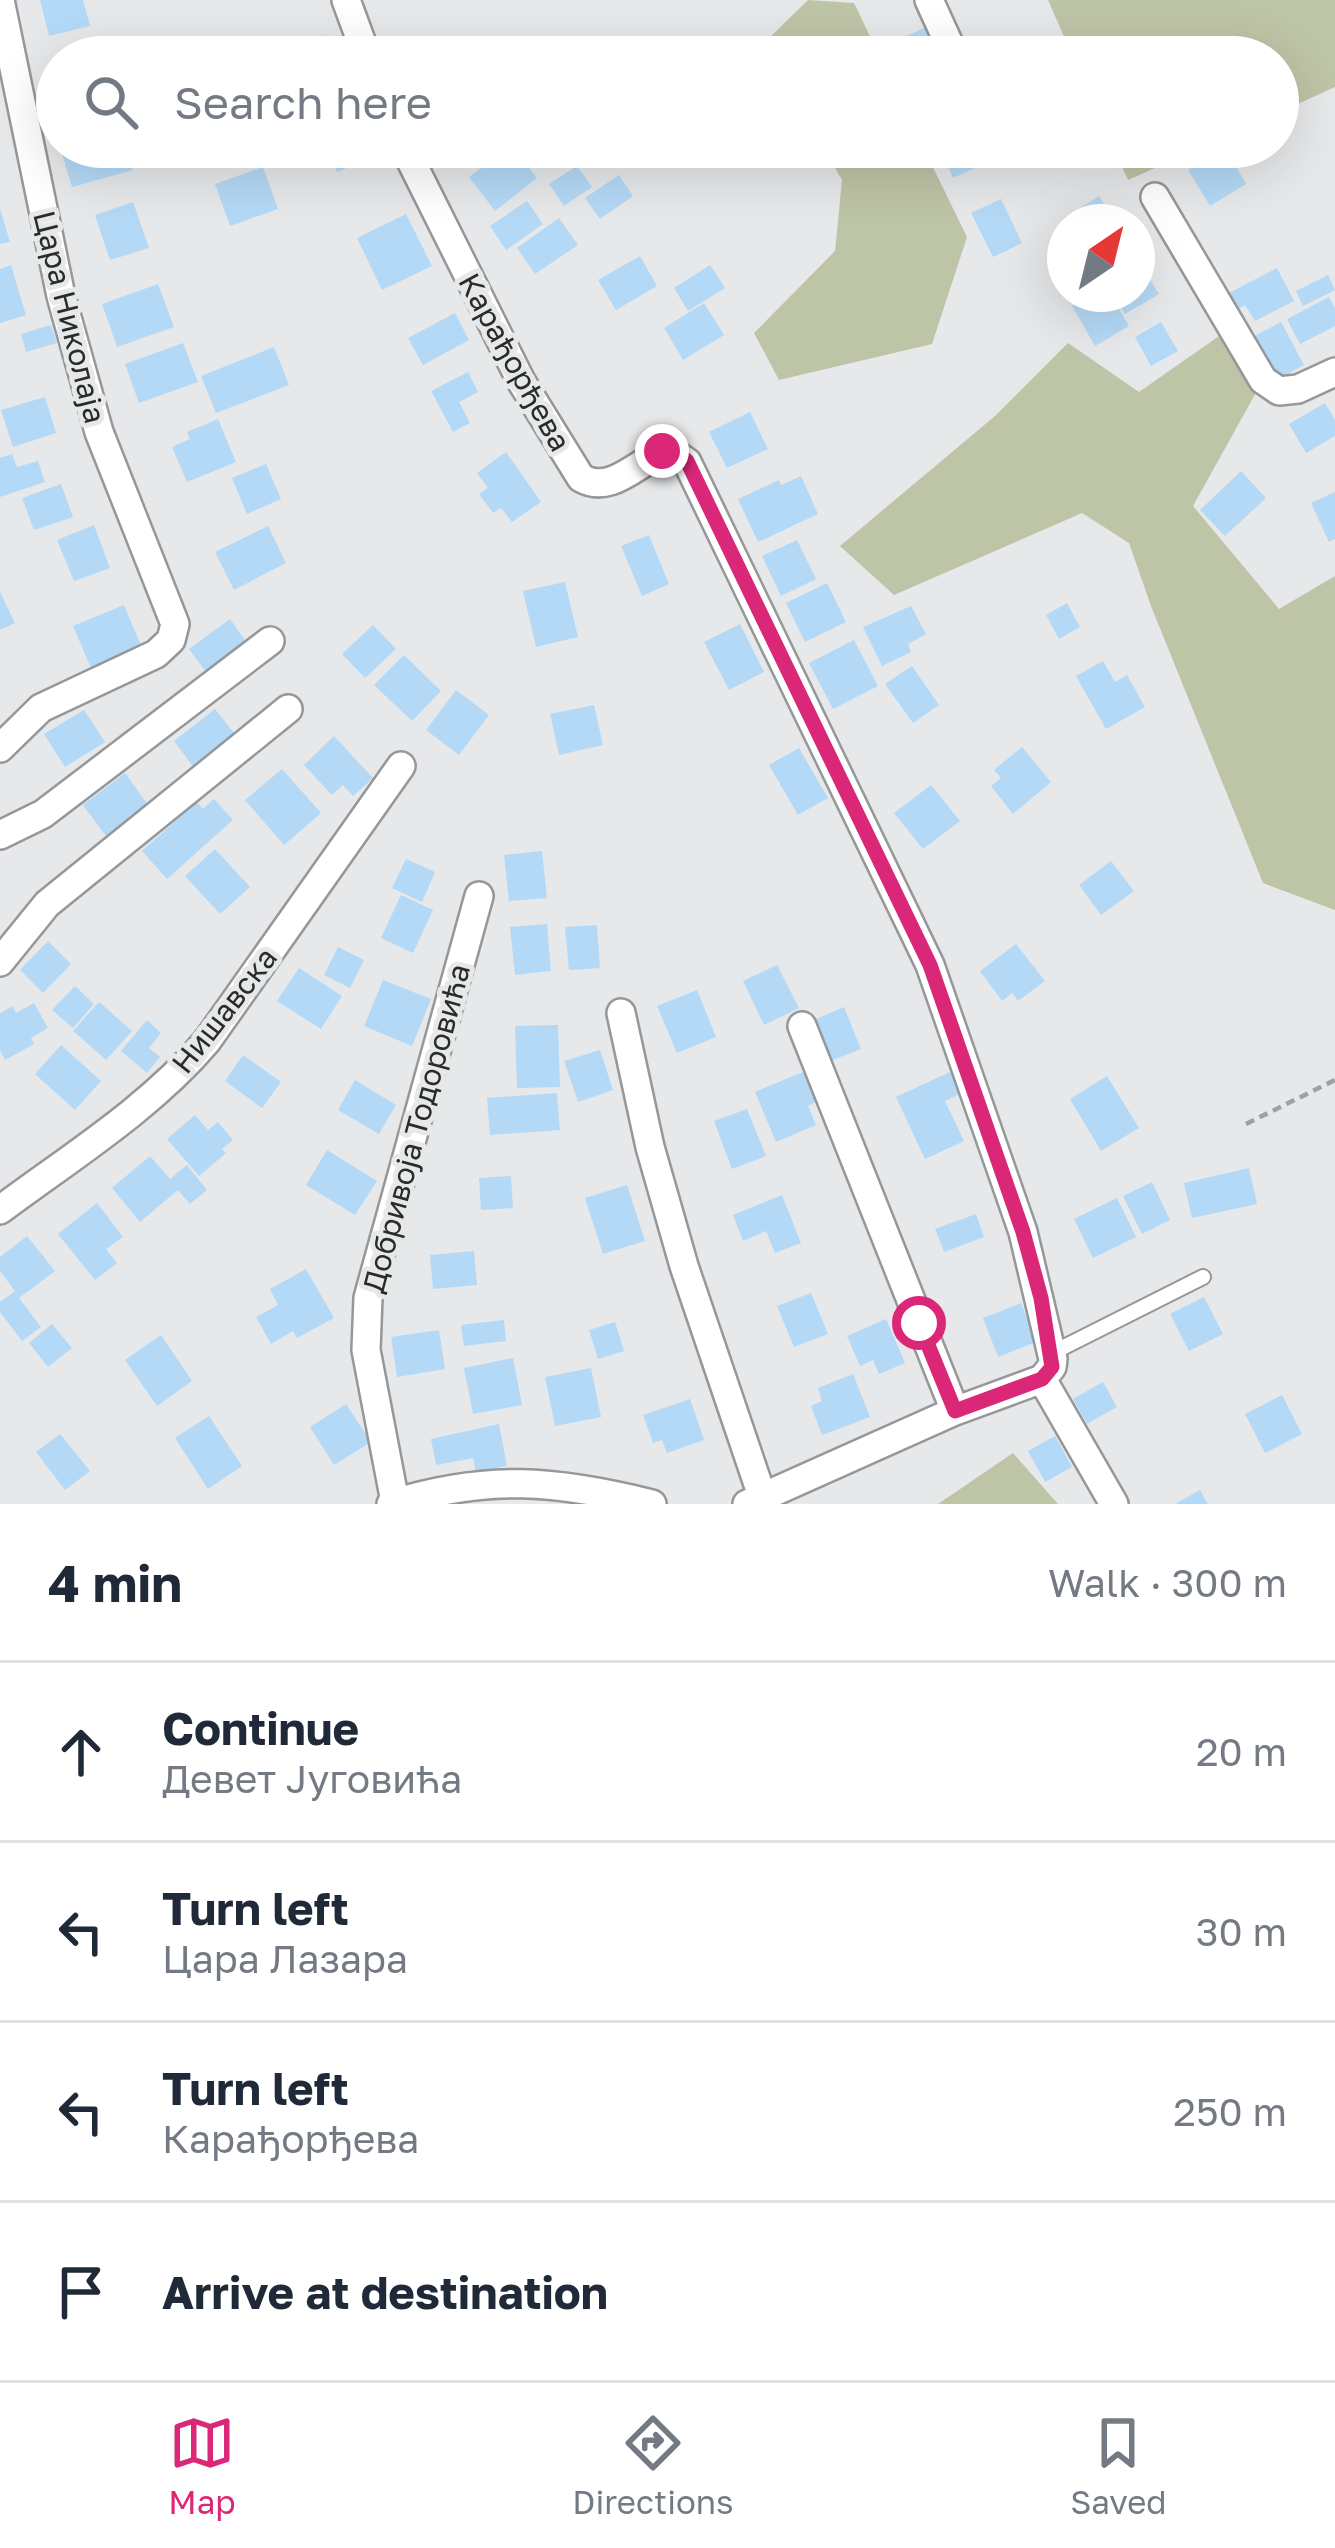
<!DOCTYPE html>
<html lang="en">
<head>
<meta charset="utf-8">
<style>
	:root { --surface:#fff; --page:#f6f6f7; --text:#1f2937; --muted:#747a83; --line:#e0e1e3; --accent:#db2777 }
	body { margin:0; font-family:"Golos Text",sans-serif; background:var(--page); color:var(--text) }
	.compass { position:absolute; left:1047px; top:204px; width:108px; height:108px; border-radius:50%; background:var(--surface); box-shadow:0 12px 48px #0002; rotate:35deg }
	.stop { position:absolute; width:36px; height:36px; margin:-27px; border:9px solid #db2777; border-radius:50%; background:#fff }
	.stop.end { background:#db2777; border-color:#fff; box-shadow:0 3px 12px #0008 }
	.list { margin:0; padding:0; list-style:none }
	h2 { display:flex; justify-content:space-between; align-items:center; height:156px; margin:0; padding:0 48px; font-size:51px }
	h2 small { font-size:39px; font-weight:400; color:var(--muted) }
	.list li { display:grid; grid-template-columns:78px 1fr auto; gap:36px; align-items:center; box-sizing:border-box; height:180px; padding:0 48px; border-top:3px solid var(--line) }
	.list b { display:block; font-size:45px; white-space:nowrap }
	.list p { margin:0; font-size:39px; white-space:nowrap; color:var(--muted) }
	.list em { font-size:39px; font-style:normal; color:var(--muted) }
	.icon { flex:none; width:66px; height:66px; fill:none; stroke:currentColor; stroke-width:2; stroke-linecap:round; stroke-linejoin:round }
	.map { position:relative; flex:none; width:1335px; height:1504px; overflow:hidden }
	.search { position:absolute; background:var(--surface); box-shadow:0 12px 48px #0002; left:36px; right:36px; top:36px; height:132px; display:flex; align-items:center; gap:30px; box-sizing:border-box; padding:0 42px; border-radius:66px; color:var(--muted); font-size:45px }
	.sheet { height:876px; background:var(--surface) }
	nav { display:flex; justify-content:space-around; align-items:center; box-sizing:border-box; height:168px; border-top:3px solid var(--line); background:var(--surface); font-size:33px; color:var(--muted) }
	nav a { display:grid; justify-items:center; gap:6px }
	nav .on { color:var(--accent) }
	.map>svg:first-child { display:block }
</style>
</head>
<body>
<div class="map">
<svg width="1335" height="1504" viewBox="0 0 1335 1504">
	<rect width="100%" height="100%" fill="#e6e8ea"/>
	<path fill="#bec4a6" d="M808,0L854,3L880,57H769L762,45Z
		M1048,0H1335V87L1278,113V57H1073Z
		M823,147H923L967,237L932,344L779,380L754,333L835,251L842,180Z
		M1113,147H1202L1128,180Z
		M1232,327L1263,380L1193,506L1279,609L1335,576V910L1263,883L1151,606L1129,543L1082,513L894,595L840,546L995,416L1068,343L1139,392Z
		M1013,1453L1058,1504H938Z"/>
	<path fill="#b4d9f6" d="M40,0H83L90,26L49,36Z
		M926,27L940,57H896L890,44Z
		M322,35L330,57H277L276,53Z
		M60,147H127L133,170L72,187Z
		M326,147H369L373,157L337,172Z
		M508,147H513L537,178L495,211L469,177Z
		M939,147H981L988,162L953,178Z
		M1019,147H1051L1024,158Z
		M1225,148L1246,184L1210,206L1188,170Z
		M577,166L592,187L564,206L549,184Z
		M263,167L278,209L230,226L215,184Z
		M619,175L633,196L600,219L585,198Z
		M1099,196L1115,222H1067L1064,218Z
		M1001,199L1022,243L993,257L971,213Z
		M527,201L543,224L506,250L490,226Z
		M133,202L149,248L110,260L95,215Z
		M0,209L10,242L0,244Z
		M406,214L432,266L382,290L357,238Z
		M559,218L578,245L535,274L517,248Z
		M640,256L657,286L616,310L598,280Z
		M11,265L26,315L0,323V269Z
		M710,265L725,288L688,311L674,288Z
		M1142,267L1159,294L1125,314L1113,294H1137V270Z
		M1277,268L1294,301L1255,321L1245,305L1238,309L1229,293Z
		M1328,275L1335,290L1303,306L1296,291Z
		M158,284L174,327L117,347L102,304Z
		M1093,294H1110L1129,326L1095,346L1072,306Z
		M1329,297L1335,308V326L1300,344L1287,319Z
		M704,303L724,335L683,360L664,328Z
		M455,313L469,340L423,365L408,338Z
		M1161,322L1178,351L1151,366L1135,337Z
		M1281,322L1304,365L1274,381L1251,338Z
		M51,325L57,343L26,352L21,334Z
		M183,343L198,382L139,403L125,364Z
		M274,347L289,385L216,413L201,376Z
		M468,372L478,392L459,402L470,423L453,432L431,391Z
		M45,397L56,433L13,447L1,410Z
		M1325,403L1335,420V436L1306,453L1289,424Z
		M750,412L768,449L727,468L709,432Z
		M218,419L236,462L187,482L172,447L190,439L187,432Z
		M506,452L541,502L512,522L501,508L493,513L479,494L488,488L477,473Z
		M12,454L17,467L38,461L45,482L0,497V458Z
		M266,464L281,499L247,514L232,478Z
		M1241,471L1266,498L1225,536L1200,510Z
		M801,476L818,514L758,542L738,499L779,480L781,485Z
		M61,484L73,517L34,530L22,498Z
		M1335,492V539L1329,542L1311,503Z
		M94,525L110,568L74,581L57,540Z
		M268,526L286,563L234,590L215,552Z
		M649,535L669,584L642,596L621,546Z
		M797,540L816,579L781,596L762,556Z
		M565,582L578,637L536,647L523,591Z
		M827,583L846,622L805,642L786,603Z
		M0,592L15,623L0,630Z
		M1067,603L1080,627L1059,639L1046,615Z
		M124,605L142,648L91,668L73,626Z
		M911,606L926,634L908,644L911,652L882,666L863,627Z
		M230,619L250,647L209,676L189,649Z
		M740,624L764,672L729,690L704,642Z
		M373,625L396,649L365,678L342,654Z
		M854,640L878,686L833,709L809,663Z
		M404,655L441,691L412,721L374,685Z
		M1103,661L1115,682L1127,675L1145,707L1106,729L1076,676Z
		M912,666L939,705L913,723L885,684Z
		M456,690L489,715L459,755L426,730Z
		M594,705L603,745L559,755L550,714Z
		M215,709L239,739L197,772L174,741Z
		M84,710L105,742L65,767L44,734Z
		M334,736L373,778L353,796L343,785L332,795L304,765Z
		M1022,747L1051,782L1013,814L991,786L1001,778L994,770Z
		M799,748L828,798L798,815L769,765Z
		M282,769L321,813L284,845L245,800Z
		M125,773L148,805L106,836L83,805Z
		M931,785L960,821L923,849L894,813Z
		M214,799L233,820L167,879L142,851L197,802L203,809Z
		M215,849L250,887L220,914L185,876Z
		M542,851L547,898L509,901L504,855Z
		M406,859L435,872L422,902L392,888Z
		M1111,861L1134,891L1101,915L1079,885Z
		M401,895L433,910L413,953L381,938Z
		M547,924L551,971L515,975L510,927Z
		M597,925L600,968L569,970L565,927Z
		M48,941L71,964L43,993L20,970Z
		M1016,944L1045,981L1018,1001L1012,993L1002,1001L980,971Z
		M338,947L364,960L350,988L324,975Z
		M777,965L799,1008L764,1025L743,981Z
		M299,968L342,996L321,1029L277,1001Z
		M383,980L431,999L412,1046L364,1026Z
		M75,986L94,1004L73,1028L52,1010Z
		M697,990L716,1037L677,1053L657,1006Z
		M99,1002L132,1031L106,1060L73,1031Z
		M34,1003L48,1028L31,1038L34,1044L5,1060L0,1050V1013L13,1006L16,1013Z
		M844,1007L861,1049L828,1062L811,1021Z
		M147,1020L161,1033L149,1048L160,1057L147,1073L121,1051Z
		M558,1025L560,1087L517,1088L515,1026Z
		M61,1045L101,1081L75,1110L35,1074Z
		M600,1050L613,1090L578,1102L564,1061Z
		M243,1055L281,1082L262,1108L225,1081Z
		M952,1071L962,1093L945,1101L964,1141L925,1159L896,1097Z
		M803,1072L816,1102L808,1106L816,1125L776,1142L755,1092Z
		M1107,1076L1139,1128L1101,1151L1070,1099Z
		M355,1080L396,1105L379,1134L338,1110Z
		M557,1093L560,1130L490,1135L487,1098Z
		M747,1109L766,1156L732,1169L714,1121Z
		M195,1115L208,1130L218,1122L233,1140L222,1149L226,1153L199,1176L167,1139Z
		M327,1150L377,1181L355,1215L306,1185Z
		M150,1156L170,1179L187,1165L207,1190L190,1204L178,1190L140,1222L112,1188Z
		M1249,1168L1257,1204L1192,1218L1184,1183Z
		M511,1176L513,1208L481,1210L479,1178Z
		M1152,1182L1170,1220L1142,1234L1123,1196Z
		M627,1185L645,1241L603,1254L585,1198Z
		M782,1195L801,1243L775,1253L766,1231L743,1241L733,1215Z
		M1117,1198L1136,1237L1093,1258L1074,1219Z
		M97,1203L123,1237L106,1249L117,1263L95,1280L58,1234Z
		M976,1214L984,1237L944,1252L935,1229Z
		M27,1236L55,1271L19,1298L41,1327L22,1341L0,1312V1302L15,1291L0,1271V1257Z
		M474,1251L477,1285L433,1289L430,1255Z
		M306,1269L334,1318L297,1338L293,1331L271,1344L256,1317L278,1305L270,1289Z
		M811,1293L828,1334L794,1347L777,1306Z
		M1204,1297L1223,1334L1189,1351L1170,1314Z
		M1021,1303L1036,1342L998,1357L983,1318Z
		M886,1319L905,1363L879,1374L873,1360L860,1366L847,1336Z
		M504,1320L506,1341L464,1346L461,1325Z
		M615,1322L624,1351L598,1359L589,1330Z
		M52,1324L72,1348L48,1367L29,1343Z
		M439,1330L445,1369L397,1377L391,1337Z
		M161,1335L192,1381L157,1406L125,1360Z
		M513,1358L522,1405L473,1414L464,1368Z
		M591,1368L601,1417L555,1426L545,1377Z
		M853,1374L870,1417L822,1435L811,1406L822,1401L818,1388Z
		M1103,1382L1117,1407L1087,1424L1073,1399Z
		M1282,1395L1302,1434L1265,1453L1245,1414Z
		M690,1399L704,1440L667,1453L662,1440L653,1443L643,1415Z
		M346,1404L371,1442L334,1465L310,1427Z
		M209,1416L242,1466L208,1489L175,1438Z
		M499,1424L507,1466L476,1472L473,1458L436,1465L431,1439Z
		M60,1434L90,1471L65,1490L36,1452Z
		M1055,1436L1072,1467L1045,1482L1028,1451Z
		M1200,1490L1208,1504H1175Z"/>
	<g fill="none" stroke-linecap="round" stroke-linejoin="round">
		<g stroke="#969799" stroke-width="18">
			<path id="lane" d="M1052,1353L1203,1277"/>
		</g>
		<g stroke="#969799" stroke-width="32">
			<path id="street" d="M346,0L367,57
				M929,0L955,57
				M404,147L521,381L581,478C613,496 639,459 669,450L687,462L930,965L1023,1232L1053,1359L1052,1367L1042,1379
				M1155,197L1263,380L1279,391L1298,389L1335,372
				M0,748L41,708L156,654L171,640L175,624L99,432L61,296L0,0
				M0,835L43,814L270,641
				M0,962L47,904L288,709
				M621,1013L650,1147L684,1266L762,1496
				M802,1026L955,1411
				M0,1210C71,1157 149,1109 207,1041L401,766
				M1042,1379L1114,1504
				M395,1502L366,1350L368,1298L479,896
				M391,1504C488,1474 556,1480 652,1504
				M747,1504L955,1411L1042,1379"/>
		</g>
		<path stroke="#9ea0a1" stroke-width="4.5" stroke-dasharray="9 6" stroke-linecap="butt" d="M1246,1124L1335,1080"/>
		<use href="#lane" stroke="#fff" stroke-width="14"/>
		<use href="#street" stroke="#fff" stroke-width="27"/>
	</g>
	<g fill="none" stroke-linecap="round" stroke-linejoin="round">
		<path stroke="#db2777" stroke-width="15" d="M662,451H675L687,461L930,965L1023,1232L1041,1298L1052,1367L1042,1379L955,1411L919,1323"/>
	</g>
	<g text-anchor="middle" dominant-baseline="central" stroke-width="10" stroke-linejoin="round" paint-order="stroke">
		<g font-size="30" fill="#2a2b2b" stroke="#e6e8ea">
			<text transform="translate(70 317) rotate(76)">Цара Николаја</text>
			<text transform="translate(515 362) rotate(61)">Карађорђева</text>
			<text transform="translate(224 1010) rotate(-52)">Нишавска</text>
			<text transform="translate(416 1128) rotate(-75)">Добривоја Тодоровића</text>
		</g>
	</g>
</svg>
<svg class="compass" viewBox="-18 -18 36 36"><path d="M0-13l5 13h-10z" fill="#e53935"/><path d="M0 13l5-13h-10z" fill="#747a83"/></svg>
<div class="stop" style="left:919px;top:1323px"></div>
<div class="stop end" style="left:662px;top:451px"></div>
<div class="search"><svg class="icon" aria-label="search" viewBox="0 0 24 24"><circle cx="10" cy="10" r="6"/><path d="M15 15l6 6"/></svg>Search here</div>
</div>
<section class="sheet">
<h2>4 min<small>Walk · 300 m</small></h2>
<ul class="list">
<li><svg class="icon" aria-label="ahead" viewBox="0 0 24 24"><path d="M12 20V5M6 11l6-6 6 6"/></svg><div><b>Continue</b><p>Девет Југовића</p></div><em>20 m</em></li>
<li><svg class="icon" aria-label="left" viewBox="0 0 24 24"><path d="M17 20v-9H6M10 6l-5 5 5 5"/></svg><div><b>Turn left</b><p>Цара Лазара</p></div><em>30 m</em></li>
<li><svg class="icon" aria-label="left" viewBox="0 0 24 24"><path d="M17 20v-9H6M10 6l-5 5 5 5"/></svg><div><b>Turn left</b><p>Карађорђева</p></div><em>250 m</em></li>
<li><svg class="icon" aria-label="arrive" viewBox="0 0 24 24"><path d="M6 21V4h12l-3 4 3 4H6"/></svg><div><b>Arrive at destination</b></div></li>
</ul>
</section>
<nav>
<a class="on"><svg class="icon" aria-label="map" viewBox="0 0 24 24"><path d="M3 6l6-2 6 2 6-2v14l-6 2-6-2-6 2zM9 4v14M15 6v14"/></svg>Map</a>
<a><svg class="icon" aria-label="directions" viewBox="0 0 24 24"><path d="M12 3l9 9-9 9-9-9zM9 14v-3h6M13 9l2 2-2 2"/></svg>Directions</a>
<a><svg class="icon" aria-label="saved" viewBox="0 0 24 24"><path d="M7 4h10v16l-5-4-5 4z"/></svg>Saved</a>
</nav>
</body>
</html>
